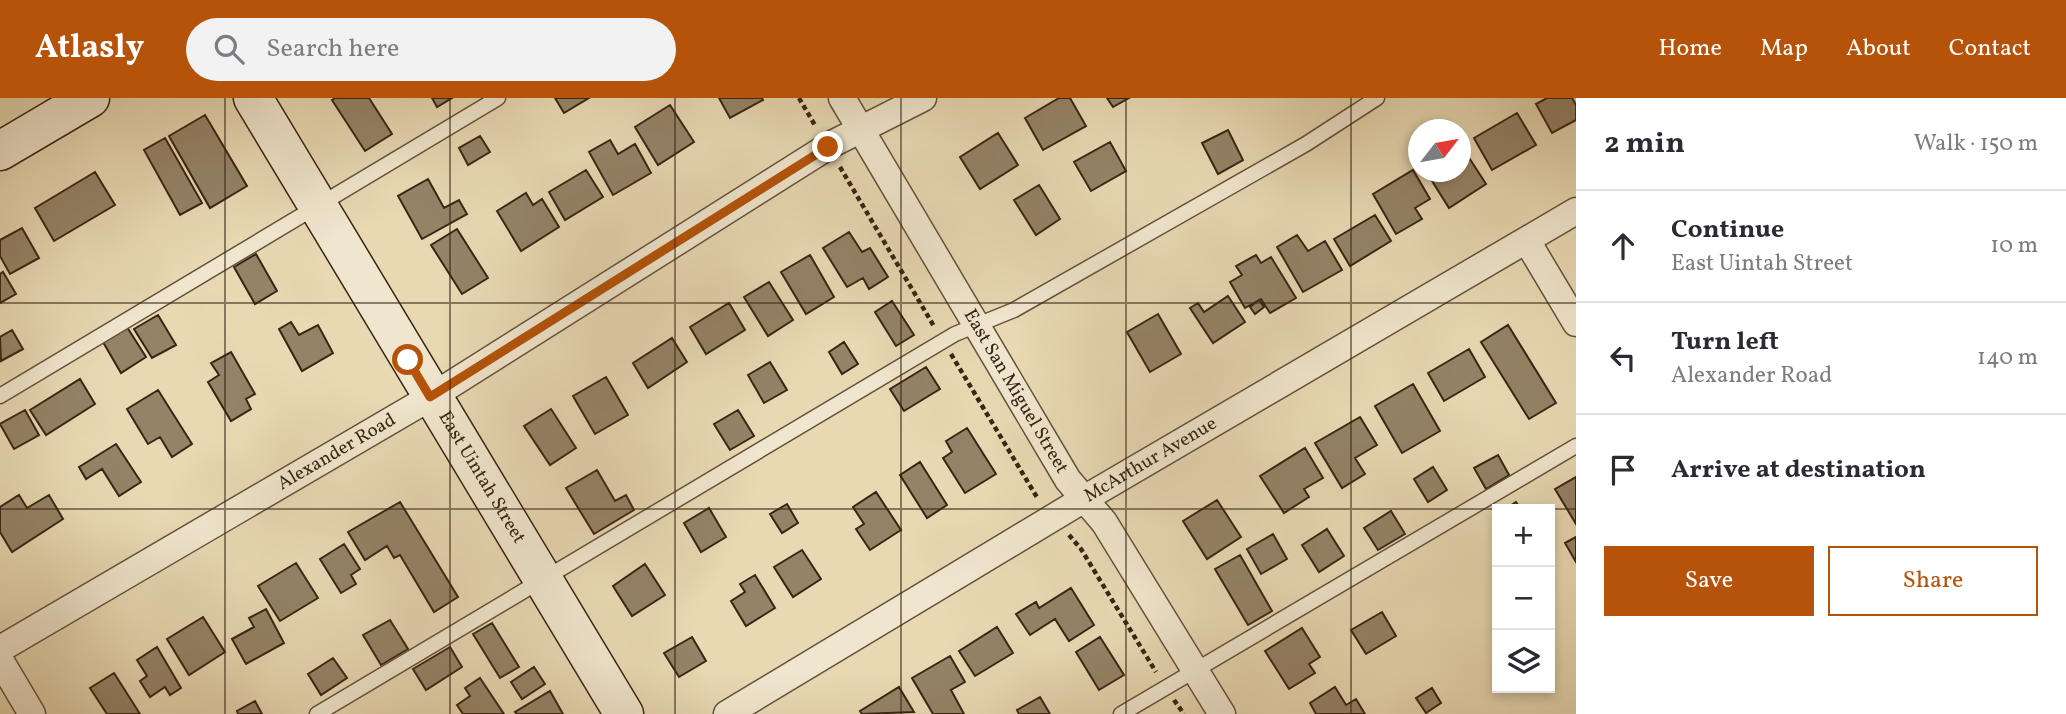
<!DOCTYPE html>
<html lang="en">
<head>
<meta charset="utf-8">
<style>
	:root { --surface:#fff; --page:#f2f2f3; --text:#2b2b33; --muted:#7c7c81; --line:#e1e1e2; --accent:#b45309 }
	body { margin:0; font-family:Vollkorn,serif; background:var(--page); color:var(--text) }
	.controls { position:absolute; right:21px; bottom:21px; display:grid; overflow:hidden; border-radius:0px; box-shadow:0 4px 10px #0003 }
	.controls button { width:63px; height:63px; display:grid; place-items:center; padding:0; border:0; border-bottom:2px solid var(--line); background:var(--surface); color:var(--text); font:35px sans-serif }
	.compass { position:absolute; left:1408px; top:21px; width:63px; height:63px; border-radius:50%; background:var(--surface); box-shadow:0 4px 10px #0003; rotate:59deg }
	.stop { position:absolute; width:21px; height:21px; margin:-16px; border:5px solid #b45309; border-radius:50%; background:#fff }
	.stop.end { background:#b45309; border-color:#fff; box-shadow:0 2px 7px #0008 }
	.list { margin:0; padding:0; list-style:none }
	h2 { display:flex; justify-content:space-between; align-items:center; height:91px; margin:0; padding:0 28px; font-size:30px }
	h2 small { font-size:23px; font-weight:400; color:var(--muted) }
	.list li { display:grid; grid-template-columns:46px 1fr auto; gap:21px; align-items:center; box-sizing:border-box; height:112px; padding:0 28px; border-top:2px solid var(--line) }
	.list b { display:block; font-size:26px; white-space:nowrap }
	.list p { margin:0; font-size:23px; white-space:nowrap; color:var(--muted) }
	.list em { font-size:23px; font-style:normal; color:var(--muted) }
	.actions { display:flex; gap:14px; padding:21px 28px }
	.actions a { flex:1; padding:16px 0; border:2px solid var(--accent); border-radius:0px; text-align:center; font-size:24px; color:var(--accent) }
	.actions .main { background:var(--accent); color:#fff }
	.icon { flex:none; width:38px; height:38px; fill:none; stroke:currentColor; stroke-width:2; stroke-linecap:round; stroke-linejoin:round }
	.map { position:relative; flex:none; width:1576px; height:616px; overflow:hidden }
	header { display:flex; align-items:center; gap:42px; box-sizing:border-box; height:98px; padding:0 35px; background:var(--accent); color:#fff }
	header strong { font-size:33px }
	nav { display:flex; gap:38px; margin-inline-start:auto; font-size:24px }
	.search { width:490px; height:63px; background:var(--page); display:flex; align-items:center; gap:18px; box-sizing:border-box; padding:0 24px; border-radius:38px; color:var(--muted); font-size:26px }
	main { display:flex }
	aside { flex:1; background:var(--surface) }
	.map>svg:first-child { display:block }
</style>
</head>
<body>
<header>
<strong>Atlasly</strong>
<div class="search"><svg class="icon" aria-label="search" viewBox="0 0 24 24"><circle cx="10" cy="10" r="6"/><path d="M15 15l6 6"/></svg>Search here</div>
<nav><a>Home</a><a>Map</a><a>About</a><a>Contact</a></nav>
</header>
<main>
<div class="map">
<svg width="1576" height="616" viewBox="0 0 1576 616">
	<rect width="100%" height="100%" fill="#e8d9b3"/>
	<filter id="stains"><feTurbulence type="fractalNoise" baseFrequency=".00286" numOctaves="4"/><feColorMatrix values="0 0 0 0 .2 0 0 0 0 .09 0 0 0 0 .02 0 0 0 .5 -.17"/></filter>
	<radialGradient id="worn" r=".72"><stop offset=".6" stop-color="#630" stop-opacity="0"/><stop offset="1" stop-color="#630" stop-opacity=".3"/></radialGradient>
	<path fill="#948367" stroke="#392514" stroke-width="2" d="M335,0H369L392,36L365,53L332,2Z
		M432,0H452L437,9Z
		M555,0H589L564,15Z
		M719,0H762L763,2L730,20Z
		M1059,0H1070L1086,28L1043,52L1025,20Z
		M1107,0H1129L1113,9Z
		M1547,0H1572L1576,7V22L1552,35L1536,6Z
		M670,7L694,44L658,67L635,29Z
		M1517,15L1536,47L1492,72L1474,40Z
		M205,17L247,88L210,110L169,38Z
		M1228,32L1243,62L1218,76L1202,45Z
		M998,35L1018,67L980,91L960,59Z
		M480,38L490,54L468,67L459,50Z
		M165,40L202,105L180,117L144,52Z
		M610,42L618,56L635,46L651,75L613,97L589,54Z
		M1110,44L1126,73L1091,93L1074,64Z
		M1466,55L1486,86L1449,110L1429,78L1436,74H1461V58Z
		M586,72L603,99L565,122L549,94Z
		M1413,72L1430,101L1415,110L1422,121L1396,136L1373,96Z
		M95,74L115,107L54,143L35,110Z
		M428,81L444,110L459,102L467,116L422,141L398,98Z
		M1039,87L1060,121L1036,137L1014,102Z
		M526,95L533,107L542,101L559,129L521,153L497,113Z
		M1375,117L1391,143L1350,168L1334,141Z
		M22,130L39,160L10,176L0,158V142Z
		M457,131L488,180L462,196L431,147Z
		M849,134L862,154L870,150L888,179L869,191L863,180L847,189L823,150Z
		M1297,137L1308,153L1325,143L1342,172L1303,194L1277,149Z
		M256,156L277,193L255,206L234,169Z
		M810,157L834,199L806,216L781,174Z
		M1256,157L1261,165L1271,159L1296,200L1270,215L1261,201L1245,210L1230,184L1242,177L1236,168Z
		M3,174L16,196L0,205V176Z
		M769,184L793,222L768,238L744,199Z
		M1228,198L1245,224L1213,245L1190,210L1198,205L1204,214Z
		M1259,202L1264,209L1255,216L1250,209Z
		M892,203L914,237L896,248L875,214Z
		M729,205L745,232L706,256L690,229Z
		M1158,216L1181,256L1150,274L1127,234Z
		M158,217L176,247L152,260L134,231Z
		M291,224L299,237L318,227L333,255L302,273L279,231Z
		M1508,227L1556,305L1529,321L1481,244Z
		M127,229L146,259L121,275L103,244Z
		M12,232L23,251L1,263L0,239Z
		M672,240L687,264L648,290L633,265Z
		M844,244L858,266L842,276L829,254Z
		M1469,251L1485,279L1444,303L1428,275Z
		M231,254L255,296L246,301L251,311L231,323L208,284L219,277L211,265Z
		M770,264L787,292L764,305L748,277Z
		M926,269L940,291L904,313L890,291Z
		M606,279L628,317L595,336L573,298Z
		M80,281L95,306L46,337L30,312Z
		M1413,286L1440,333L1402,355L1375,308Z
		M158,292L192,346L172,359L160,339L148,346L127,311Z
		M551,311L576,350L550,367L524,328Z
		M25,312L39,337L14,351L0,326Z
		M738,312L754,338L730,352L714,326Z
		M1360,319L1377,347L1355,360L1365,376L1342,390L1315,345Z
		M967,330L996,376L965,395L943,360L952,354L946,343Z
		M116,346L141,384L119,398L102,371L86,381L79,369Z
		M1305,350L1323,380L1304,391L1309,399L1284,415L1260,378Z
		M1498,357L1509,377L1486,391L1474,370Z
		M920,364L947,407L927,420L900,377Z
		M1433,369L1447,392L1428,404L1414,381Z
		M597,372L615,403L626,397L634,412L594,436L566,390Z
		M1576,379V426L1555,391Z
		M876,394L901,432L870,452L856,431L864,426L853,409Z
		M19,397L27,410L49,397L63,421L12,454L0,434V409Z
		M1217,402L1241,439L1207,461L1183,423Z
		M400,404L458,499L434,514L400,457L394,460L387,448L365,462L348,434Z
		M1516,404L1521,411H1506Z
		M787,406L798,425L782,435L770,416Z
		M709,410L726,439L701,454L684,425Z
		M1391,413L1405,436L1378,452L1364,430Z
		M1327,431L1344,458L1319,474L1302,447Z
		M1273,436L1287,461L1261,476L1247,451Z
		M1576,439V464L1565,445Z
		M344,446L360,471L351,477L356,486L341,495L320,461Z
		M802,452L821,481L793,499L774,469Z
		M1240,457L1272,513L1248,527L1215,471Z
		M296,465L318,500L280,523L258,488Z
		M645,466L665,497L632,518L613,488Z
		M755,477L775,510L746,528L731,503L745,494L740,486Z
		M1071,490L1094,527L1069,543L1055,521L1030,537L1016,516L1036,504L1039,510Z
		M266,511L284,545L246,566L232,541L254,529L249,520Z
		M1382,514L1396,538L1366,556L1351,532Z
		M203,519L225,554L189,577L167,541Z
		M390,522L408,551L381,567L363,537Z
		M492,525L519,569L500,580L473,536Z
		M997,529L1013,555L975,578L959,553Z
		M1302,530L1320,559L1309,566L1315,575L1289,591L1265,553Z
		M692,539L706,563L679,579L664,555Z
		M1100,539L1124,577L1099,592L1076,554Z
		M157,549L181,590L170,597L165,589L150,599L140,583L147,578L137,562Z
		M450,549L462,569L426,592L413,571Z
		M950,558L965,584L951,592L964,616H933L912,580Z
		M333,560L347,580L321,597L308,576Z
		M534,569L545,586L522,601L511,584Z
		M114,575L140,616H107L90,590Z
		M480,580L504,616H463L457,607L470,598L465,590Z
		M899,589L914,614L862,616L860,613Z
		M1335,589L1346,607L1356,601L1365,616H1316L1310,605Z
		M1432,590L1441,605L1426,615L1416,600Z
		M550,593L563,616H517L515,614Z
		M1040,599L1050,616H1019L1017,612Z
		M255,603L262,616H238L237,613Z"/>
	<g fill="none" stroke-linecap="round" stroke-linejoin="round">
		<g stroke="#65523c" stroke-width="17">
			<path id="lane" d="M0,298L498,0
				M317,616L955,236L1014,212L1306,46L1377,0
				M1121,616L1576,348"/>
		</g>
		<g stroke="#65523c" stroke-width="29">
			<g id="street">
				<path id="s1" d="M842,0L1068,382L1104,424L1222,616"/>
				<path d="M1527,143L1576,225"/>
				<path id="s2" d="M0,551L431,299L832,46L923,0"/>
				<path d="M0,562L32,616"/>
				<path id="s3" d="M727,616L1084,401L1576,113"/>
			</g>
		</g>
		<g stroke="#392514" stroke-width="41">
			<g id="secondary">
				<path id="s4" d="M253,0L624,616"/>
				<path d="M0,53L90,0"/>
			</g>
		</g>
		<path stroke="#392514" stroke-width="4.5" stroke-dasharray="5 3.5" stroke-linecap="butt" d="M799,0L816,29
			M840,69L935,230
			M951,256L1038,401
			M1069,437L1081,451L1156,574
			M1174,602L1184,616"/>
		<use href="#lane" stroke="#f0e6ce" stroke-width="14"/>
		<use href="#street" stroke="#f0e6ce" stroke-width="26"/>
		<use href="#secondary" stroke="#f0e6ce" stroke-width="38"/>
	</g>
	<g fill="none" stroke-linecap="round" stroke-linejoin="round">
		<path stroke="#b45309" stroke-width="9" d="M408,262L430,299L828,49"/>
	</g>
	<path fill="none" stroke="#392514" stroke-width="2" stroke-opacity="0.55" d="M225,0V616M450,0V616M675,0V616M901,0V616M1126,0V616M1351,0V616M0,205H1576M0,411H1576"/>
	<g text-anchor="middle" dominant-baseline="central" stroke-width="5" stroke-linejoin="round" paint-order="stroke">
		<g font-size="19" fill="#392514" stroke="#f0e6ce">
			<text stroke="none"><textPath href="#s1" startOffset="341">East San Miguel Street</textPath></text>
			<text stroke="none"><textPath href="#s2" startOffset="390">Alexander Road</textPath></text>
			<text stroke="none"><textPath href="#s3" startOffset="494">McArthur Avenue</textPath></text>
			<text stroke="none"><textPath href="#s4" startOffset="443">East Uintah Street</textPath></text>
		</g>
	</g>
	<rect width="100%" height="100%" filter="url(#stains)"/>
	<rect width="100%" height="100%" fill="url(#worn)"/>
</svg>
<div class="controls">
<button>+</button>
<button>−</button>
<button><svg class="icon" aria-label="layers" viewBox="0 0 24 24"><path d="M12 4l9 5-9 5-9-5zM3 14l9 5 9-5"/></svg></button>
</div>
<svg class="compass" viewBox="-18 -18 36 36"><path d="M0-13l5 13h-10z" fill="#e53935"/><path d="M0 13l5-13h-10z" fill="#7c7c81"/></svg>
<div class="stop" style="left:408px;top:262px"></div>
<div class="stop end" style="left:828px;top:49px"></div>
</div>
<aside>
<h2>2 min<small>Walk · 150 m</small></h2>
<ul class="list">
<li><svg class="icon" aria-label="ahead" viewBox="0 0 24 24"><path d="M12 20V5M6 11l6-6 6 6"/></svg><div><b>Continue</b><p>East Uintah Street</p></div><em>10 m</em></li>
<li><svg class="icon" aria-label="left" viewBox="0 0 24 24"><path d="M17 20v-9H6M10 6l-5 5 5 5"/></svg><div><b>Turn left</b><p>Alexander Road</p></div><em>140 m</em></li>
<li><svg class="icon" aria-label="arrive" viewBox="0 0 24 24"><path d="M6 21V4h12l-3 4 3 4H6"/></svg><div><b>Arrive at destination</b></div></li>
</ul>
<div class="actions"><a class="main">Save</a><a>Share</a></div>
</aside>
</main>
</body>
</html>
